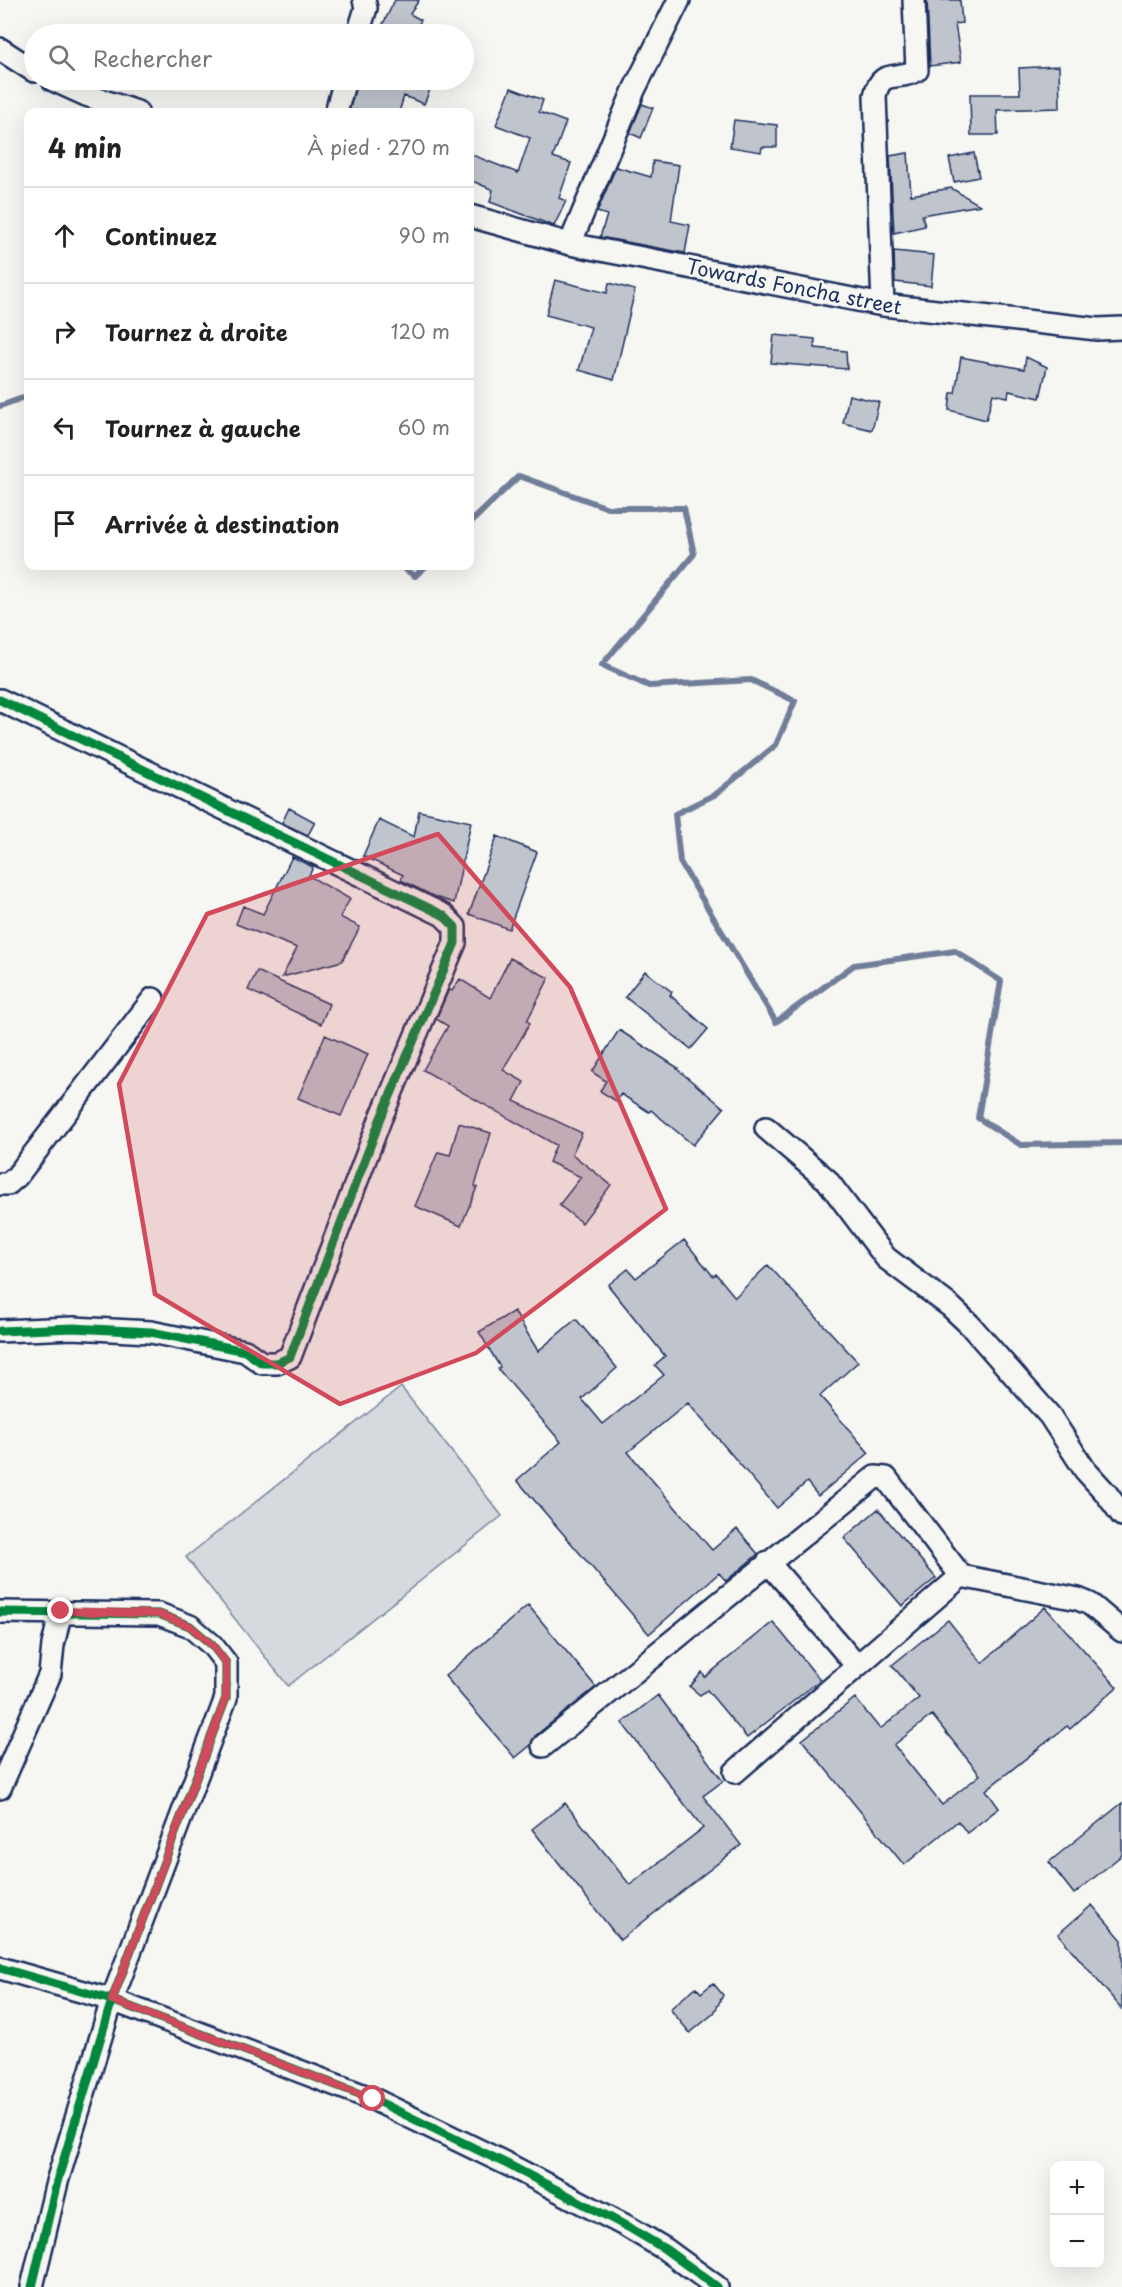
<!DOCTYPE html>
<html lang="fr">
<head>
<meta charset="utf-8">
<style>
	:root { --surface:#fff; --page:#f2f2f2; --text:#222; --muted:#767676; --line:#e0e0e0 }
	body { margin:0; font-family:"Playpen Sans",sans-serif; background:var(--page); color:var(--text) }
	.controls { position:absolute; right:18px; bottom:18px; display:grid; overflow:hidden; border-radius:12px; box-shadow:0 6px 24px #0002 }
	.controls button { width:54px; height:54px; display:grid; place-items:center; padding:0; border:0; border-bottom:2px solid var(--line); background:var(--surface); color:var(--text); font:30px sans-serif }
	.stop { position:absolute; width:18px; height:18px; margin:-14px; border:4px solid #d1495b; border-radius:50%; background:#fff }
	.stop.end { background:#d1495b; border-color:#fff; box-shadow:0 2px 6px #0008 }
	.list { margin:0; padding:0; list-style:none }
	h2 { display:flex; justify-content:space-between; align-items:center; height:78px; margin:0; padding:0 24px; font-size:26px }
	h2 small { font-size:20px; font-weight:400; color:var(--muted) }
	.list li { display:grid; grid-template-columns:39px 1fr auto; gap:18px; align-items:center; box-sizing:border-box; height:96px; padding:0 24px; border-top:2px solid var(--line) }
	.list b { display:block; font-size:22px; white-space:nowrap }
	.list em { font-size:20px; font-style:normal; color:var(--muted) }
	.icon { flex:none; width:33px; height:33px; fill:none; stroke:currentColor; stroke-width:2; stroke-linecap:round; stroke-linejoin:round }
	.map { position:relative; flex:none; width:1122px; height:2287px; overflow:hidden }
	.search { position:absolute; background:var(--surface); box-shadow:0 6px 24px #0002; left:24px; top:24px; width:450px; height:66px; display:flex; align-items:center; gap:15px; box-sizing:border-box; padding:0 21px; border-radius:33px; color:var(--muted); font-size:22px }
	.panel { position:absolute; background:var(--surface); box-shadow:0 6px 24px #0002; left:24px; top:108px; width:450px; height:462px; border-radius:12px }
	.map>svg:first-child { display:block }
</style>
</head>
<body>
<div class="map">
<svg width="1122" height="2287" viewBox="0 0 1122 2287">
	<rect width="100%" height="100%" fill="#f6f6f2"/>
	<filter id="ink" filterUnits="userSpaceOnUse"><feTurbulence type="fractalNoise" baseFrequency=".0167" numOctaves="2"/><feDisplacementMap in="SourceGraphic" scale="12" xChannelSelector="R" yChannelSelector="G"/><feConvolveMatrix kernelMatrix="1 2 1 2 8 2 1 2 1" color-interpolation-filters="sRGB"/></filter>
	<g filter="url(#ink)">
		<path fill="#d6d9dd" stroke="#78849e" stroke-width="1.5" d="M401,1387L502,1516L288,1686L186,1557Z"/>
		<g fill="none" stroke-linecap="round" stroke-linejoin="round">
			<path stroke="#717e99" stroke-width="6" d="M0,406L28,396
				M470,523L519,476L608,508H684L694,554L602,665L649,686L751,680L795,701L776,745L716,794L675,814L680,862L776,1022L854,965L955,951L1001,981L978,1118L1021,1145L1122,1143
				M400,566L415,576L426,566"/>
		</g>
		<path fill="#c0c4cd" stroke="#1b2f5e" stroke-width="1.5" fill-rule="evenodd" d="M395,0H419L410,14L421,20L413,34H378Z
			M927,0H960L962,23L955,24L961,62L930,66Z
			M1059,66L1060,108L997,110L998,135H971L970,94H1020L1019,68Z
			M357,80H434L424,104L404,96L399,112H349Z
			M511,88L543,100L539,112L566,122L553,157L571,163L559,198L566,201L554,226L490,202L493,190L470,180V154L518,173L530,138L496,125Z
			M642,104L653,108L641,138L630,133Z
			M734,120L777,125V147H762L761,152L730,147Z
			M908,153L911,195L951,188L980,205L922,215L925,226L894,233L890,156Z
			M974,153L979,177L954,182L949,158Z
			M653,161L679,165L671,221L690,225L685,253L600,237L607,215L597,212L616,167L651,177Z
			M894,251L934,255L931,286L895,282Z
			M555,280L607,293L609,283L635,290L614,380L579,370L591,327L546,315Z
			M774,335L815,339V348L846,351L847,369L771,363Z
			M961,357L1024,369L1026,357L1047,367L1040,398L1009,391L1008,397L993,394L986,420L949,410L951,393H955Z
			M849,395L879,402L872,430L843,423Z
			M289,808L315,822L308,835L282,823Z
			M419,811L471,822L454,903L433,896L401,880L403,875L363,856L379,820L414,837Z
			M497,836L537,852L509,929L469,914Z
			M292,857L313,867L309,876L350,899L340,917L360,927L342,961L282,977L297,948L236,924L243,906L263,914Z
			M510,958L549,978L527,1021L530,1023L503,1070L524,1082L514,1101L582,1133L572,1154L611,1185L582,1223L559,1205L581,1177L549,1162L556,1145L423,1070L448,1026L436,1019L449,989L452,991L460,979L490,998Z
			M257,971L329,1004L321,1024L248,990Z
			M645,971L672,992L670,995L708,1029L691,1049L625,997Z
			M619,1030L678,1068L677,1069L724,1108L693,1145L651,1110L649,1112L621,1094L616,1101L600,1091L606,1081L592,1072Z
			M325,1035L368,1054L341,1116L298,1098Z
			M459,1123L491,1133L475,1186L477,1187L461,1226L415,1206L438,1152L450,1155Z
			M684,1240L713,1276L716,1274L735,1297L768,1265L858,1362L820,1396L869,1453L818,1496L807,1482L777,1508L688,1403L628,1452L712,1550L737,1529L758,1554L726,1581L719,1573L649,1634L517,1480L561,1442L498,1369L500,1367L479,1332L514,1311L538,1351L576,1319L617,1368L582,1399L603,1424L664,1375L655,1365L665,1356L608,1285L628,1269L636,1278Z
			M878,1509L936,1578L902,1606L844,1538Z
			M528,1605L596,1687L535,1736L531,1745L515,1758L445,1676Z
			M1045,1607L1117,1687L1070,1729L1067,1726L986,1790L999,1808L967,1833L958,1821L904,1865L802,1740L855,1698L880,1729L919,1698L892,1665L948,1620L982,1663ZM932,1715L980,1775L942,1805L894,1745Z
			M773,1622L820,1680L747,1738L707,1690L700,1695L690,1687L702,1672L705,1677Z
			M658,1695L723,1781L703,1796L741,1845L620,1940L532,1829L565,1803L630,1885L703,1828L622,1723Z
			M1122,1803V1855L1074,1894L1049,1862Z
			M1092,1905L1122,1940V2009L1058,1934Z
			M713,1983L723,1995L714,2013L690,2033L670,2009L696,1987L701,1993Z"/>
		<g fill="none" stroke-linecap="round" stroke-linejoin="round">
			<g stroke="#1b2f5e" stroke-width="26">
				<path id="minor" d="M358,34L366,8L364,0
					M0,49L34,71
					M53,80L86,95L137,112
					M336,112L345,80
					M470,216L570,244L883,305L1097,329L1122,328
					M570,244L634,90L679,0
					M883,305L875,96C881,67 898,82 917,70L914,0
					M0,700L443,915L455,927V943L380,1120L290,1357L277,1363H262L245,1351L151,1332L73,1328L0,1331
					M766,1128L827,1180L886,1258L950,1306L969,1324L1050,1416L1085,1470L1106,1493L1122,1515
					M0,1184H8L17,1176L153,999
					M768,1562L857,1666
					M0,1612L159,1614L190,1626L212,1645L226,1663V1698L112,2000L57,2182L32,2287
					M543,1746L875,1477L886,1478L961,1576L1078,1599L1090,1604L1122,1631
					M735,1772L961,1576
					M0,1788L50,1674L53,1645L61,1611
					M0,1968L112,2000L373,2099L509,2165L628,2227L665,2249L717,2287"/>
			</g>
			<use href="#minor" stroke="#f6f6f2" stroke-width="21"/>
			<g stroke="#f6f6f2" stroke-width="13">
				<path id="cycleway" d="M0,700L443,915L455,927V943L380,1120L290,1357L277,1363H262L245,1351L151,1332L73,1328L0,1331
					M0,1612L159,1614L190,1626L212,1645L226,1663V1698L112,2000L57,2182L32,2287
					M0,1968L112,2000L373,2099L509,2165L628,2227L665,2249L717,2287"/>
			</g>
			<use href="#cycleway" stroke="#00873e" stroke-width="9"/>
		</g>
	</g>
	<g fill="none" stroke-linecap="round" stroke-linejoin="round" filter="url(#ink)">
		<path stroke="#d1495b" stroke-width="8" d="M61,1611L159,1614L190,1626L212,1645L226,1663V1698L112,2000L373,2099"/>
	</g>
	<path fill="#d1495b" fill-opacity="0.2" stroke="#d1495b" stroke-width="4.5" stroke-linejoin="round" d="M438,834L570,987L666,1209L476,1353L340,1404L155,1294L119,1084L207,914Z"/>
	<g text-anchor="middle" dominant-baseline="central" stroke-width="5" stroke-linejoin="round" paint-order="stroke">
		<g font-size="20" fill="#1b2f5e" stroke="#f6f6f2">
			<text transform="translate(794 286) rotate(11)">Towards Foncha street</text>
		</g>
	</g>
</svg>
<div class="controls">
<button>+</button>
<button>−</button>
</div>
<div class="stop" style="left:373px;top:2099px"></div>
<div class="stop end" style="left:61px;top:1611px"></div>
<div class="search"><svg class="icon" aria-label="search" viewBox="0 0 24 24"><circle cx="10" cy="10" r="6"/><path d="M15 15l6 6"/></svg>Rechercher</div>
<section class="panel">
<h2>4 min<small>À pied · 270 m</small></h2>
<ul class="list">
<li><svg class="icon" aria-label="ahead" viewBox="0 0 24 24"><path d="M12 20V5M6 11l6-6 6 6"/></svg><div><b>Continuez</b></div><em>90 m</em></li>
<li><svg class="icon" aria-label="right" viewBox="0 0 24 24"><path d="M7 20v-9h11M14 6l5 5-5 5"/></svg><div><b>Tournez à droite</b></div><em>120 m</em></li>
<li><svg class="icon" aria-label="left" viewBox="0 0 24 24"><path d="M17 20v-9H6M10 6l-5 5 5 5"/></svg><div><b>Tournez à gauche</b></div><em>60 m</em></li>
<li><svg class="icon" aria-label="arrive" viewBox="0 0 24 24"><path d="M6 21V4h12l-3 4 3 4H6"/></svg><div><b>Arrivée à destination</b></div></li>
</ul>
</section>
</div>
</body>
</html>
